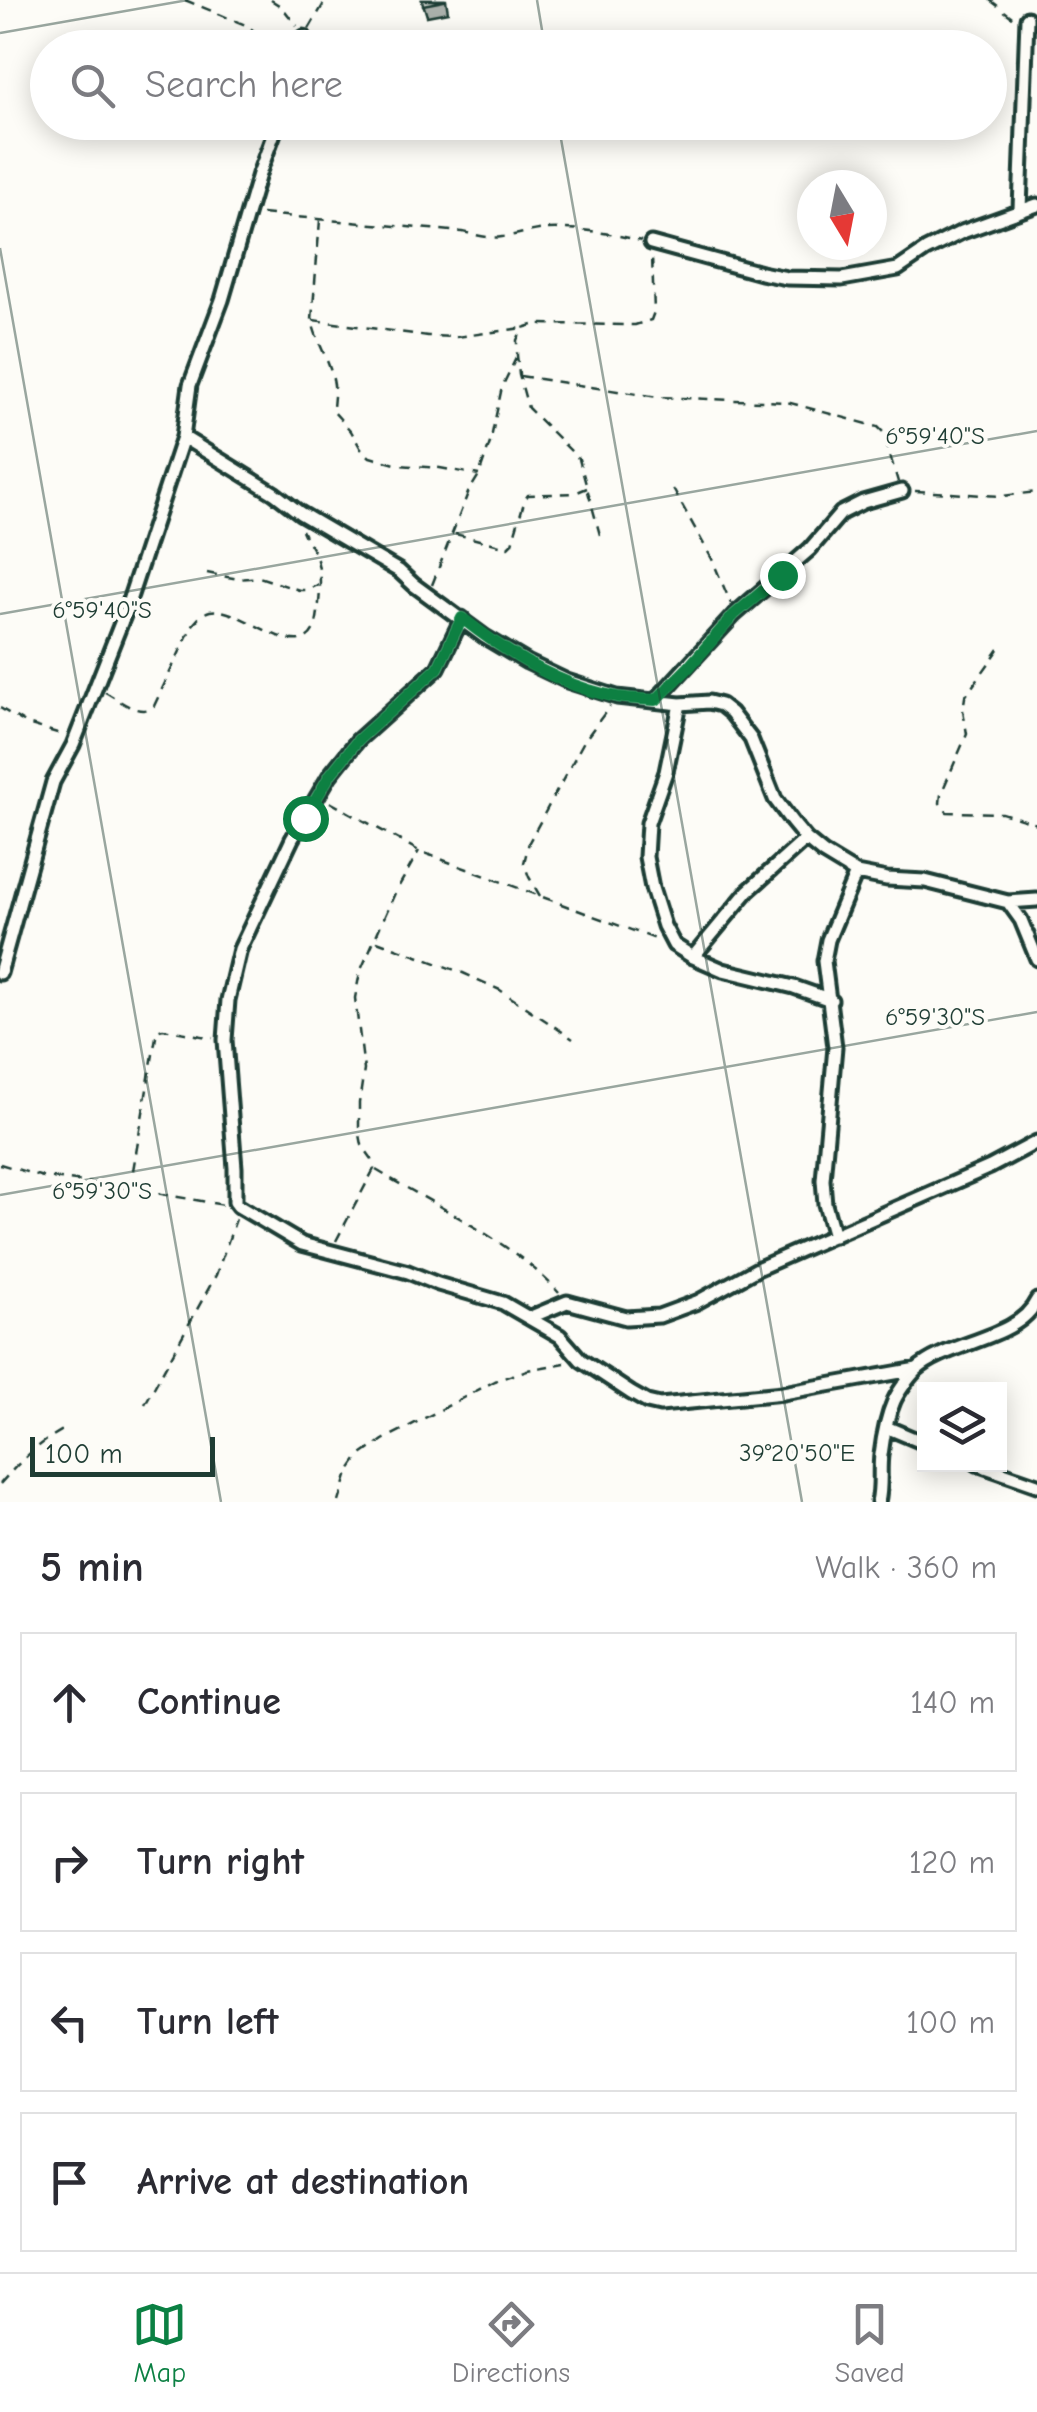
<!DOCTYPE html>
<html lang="en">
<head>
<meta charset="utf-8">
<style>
	:root { --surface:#fff; --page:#f7f7f7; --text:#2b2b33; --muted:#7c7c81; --line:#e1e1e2; --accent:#0b8043 }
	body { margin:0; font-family:"Comic Neue",sans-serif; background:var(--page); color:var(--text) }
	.controls { position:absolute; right:30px; bottom:30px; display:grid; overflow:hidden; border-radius:0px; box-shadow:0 5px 25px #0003 }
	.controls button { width:90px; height:90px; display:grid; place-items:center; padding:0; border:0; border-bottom:2px solid var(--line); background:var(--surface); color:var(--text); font:50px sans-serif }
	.compass { position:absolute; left:797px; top:170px; width:90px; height:90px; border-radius:50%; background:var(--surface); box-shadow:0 5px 25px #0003; rotate:170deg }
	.scale { position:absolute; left:30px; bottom:25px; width:185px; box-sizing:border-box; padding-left:10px; border:5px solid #1f3d34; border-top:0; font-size:28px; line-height:35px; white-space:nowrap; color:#1f3d34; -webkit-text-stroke:8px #fdfcf7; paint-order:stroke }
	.stop { position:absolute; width:30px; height:30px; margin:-22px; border:8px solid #0b8043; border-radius:50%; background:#fff }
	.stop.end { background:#0b8043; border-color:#fff; box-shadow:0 2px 10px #0008 }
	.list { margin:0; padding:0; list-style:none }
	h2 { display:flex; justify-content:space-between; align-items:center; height:130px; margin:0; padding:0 40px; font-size:42px }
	h2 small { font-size:32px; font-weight:400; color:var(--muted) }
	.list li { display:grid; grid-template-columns:65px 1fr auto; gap:30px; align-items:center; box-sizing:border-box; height:140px; margin:0 20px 20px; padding:0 20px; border:2px solid var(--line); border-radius:0px }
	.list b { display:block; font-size:38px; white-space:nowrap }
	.list em { font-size:32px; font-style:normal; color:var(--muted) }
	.icon { flex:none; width:55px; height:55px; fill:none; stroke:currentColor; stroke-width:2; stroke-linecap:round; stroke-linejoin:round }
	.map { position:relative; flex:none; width:1037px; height:1502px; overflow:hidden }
	.search { position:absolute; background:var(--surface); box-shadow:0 5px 25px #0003; left:30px; right:30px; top:30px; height:110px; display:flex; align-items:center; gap:25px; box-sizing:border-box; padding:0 35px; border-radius:55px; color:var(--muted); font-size:38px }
	.sheet { height:770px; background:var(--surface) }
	nav { display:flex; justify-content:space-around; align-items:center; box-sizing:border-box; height:140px; border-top:2px solid var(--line); background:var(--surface); font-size:28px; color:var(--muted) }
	nav a { display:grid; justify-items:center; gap:5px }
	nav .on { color:var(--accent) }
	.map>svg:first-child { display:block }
</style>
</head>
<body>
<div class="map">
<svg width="1037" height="1502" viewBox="0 0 1037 1502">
	<rect width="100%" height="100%" fill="#fdfcf7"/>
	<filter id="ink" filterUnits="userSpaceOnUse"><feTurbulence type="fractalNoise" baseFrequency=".01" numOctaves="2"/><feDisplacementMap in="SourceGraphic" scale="20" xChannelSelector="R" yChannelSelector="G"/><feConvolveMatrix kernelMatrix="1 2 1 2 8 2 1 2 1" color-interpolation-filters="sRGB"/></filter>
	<g filter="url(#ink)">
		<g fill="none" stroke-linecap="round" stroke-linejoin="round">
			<g stroke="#1f3d34" stroke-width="19">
				<path id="minor" d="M300,48L304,37
					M1020,209L1027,18
					M651,243L761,273L787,278L842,279L898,269L926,250L962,232L1037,205
					M183,437L274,493L300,513L399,571L414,585L485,637L527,662L567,681L617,697L680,704L709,702L721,705L731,713L751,739L775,799L792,822L806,839L823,853L856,873L887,879L925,881L1008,902L1021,920L1037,959
					M462,618L438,668L358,740L330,775L292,839L240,949L228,1000L225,1040L235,1168V1202L238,1206L302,1244L408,1272L438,1284L503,1303L560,1336L581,1360L631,1393L647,1402L660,1405L783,1393L917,1369
					M656,700L734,615L810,549L841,513L863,502L902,491
					M680,704L666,772L648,823L646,857L652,888L664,926L674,945L693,957L723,970L794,987L831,1000
					M1008,902L1037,900
					M693,957L748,891L806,839
					M0,973L53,782L73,745L125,613L183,437L190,385L222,300L259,174L278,122
					M834,1236L825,1204L823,1180L835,1047L824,961L828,940L856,873
					M531,1317L567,1302L626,1318L659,1316L697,1302L759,1268L990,1167L1037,1142
					M886,1427L924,1443
					M977,1464L1037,1485
					M878,1502C882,1486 879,1471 881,1455C883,1438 887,1417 894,1401C898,1392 909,1377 916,1370C948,1341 1018,1340 1037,1300"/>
			</g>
			<path stroke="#1f3d34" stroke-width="2.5" stroke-dasharray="10 8" stroke-linecap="butt" d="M185,0L248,26L256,33L262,48
				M271,0L282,7L297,26
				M990,0L1016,20
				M309,29L326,0
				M262,214L463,232C476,235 489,239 502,237C518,235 532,230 548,229C580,228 610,233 641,241
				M320,220L312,320C316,342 331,362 334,385C335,393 333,402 333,411L351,431L361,449L370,457L399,465L440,468L479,475
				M313,320L428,336L456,337L523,328
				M520,376L657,397L787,402L878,427L883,432L898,482
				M673,489L712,559L731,604
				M915,491L1002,496L1037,492
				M455,534L508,547L512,543L525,499L528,495L575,493L587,488
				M600,535L579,459L528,408L519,375L517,355V340L523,328L536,324L635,325L651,320L654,312L652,256
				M207,573L238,579L259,577L299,590H306L318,585
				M432,585L468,493L479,475L490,443L502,387L516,358
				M999,649L965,697L963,710L967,734L941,794L940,803L947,812L1002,813L1037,824
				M105,692C120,700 139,718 154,706L192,626C197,620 202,613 210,611C242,603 311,680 318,612C320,596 322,573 316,557C313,548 306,540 302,530
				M0,708L27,724L64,735
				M330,802L419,851L658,940
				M540,896L529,877L524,863L529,842L584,741L610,706
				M377,941L463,973L500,990L573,1039
				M0,1164L43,1177L116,1186L224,1205
				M376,1170C434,1205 514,1242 559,1293
				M130,1188L157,1031L163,1029L213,1038
				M336,1241L374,1169L372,1159L362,1145L359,1129V1103L364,1070L355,998L360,972L395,893L419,851
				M145,1404L216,1275L236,1219
				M0,1484C21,1460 40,1442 68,1427
				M339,1502L348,1473L359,1457L383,1440L495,1381L527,1370L565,1363"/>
			<use href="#minor" stroke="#fdfcf7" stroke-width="11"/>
		</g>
		<path fill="#aab0ab" stroke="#1f3d34" stroke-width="2.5" d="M422,0H446L448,12L427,16Z"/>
		<path fill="#c6cdc7" stroke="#1f3d34" stroke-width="2.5" d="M422,0H444V1L423,5Z"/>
	</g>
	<g fill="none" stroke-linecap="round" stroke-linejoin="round" filter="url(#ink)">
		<path stroke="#0b8043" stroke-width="12" d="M305,818L330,775L358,740L438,668L462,618C506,653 561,687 617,697C630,699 643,699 656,700L689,667L734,615L782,575"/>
	</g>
	<path fill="none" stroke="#1f3d34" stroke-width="2.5" stroke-opacity="0.45" d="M537,0L545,48M0,33L188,0M558,122L802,1502M0,248L221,1502M0,614L1037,431M0,1195L1037,1012"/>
	<g font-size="25" text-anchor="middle" fill="#1f3d34" stroke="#fdfcf7" stroke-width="8" stroke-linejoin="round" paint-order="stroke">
		<text x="935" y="444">6°59'40"S</text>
		<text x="102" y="618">6°59'40"S</text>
		<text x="935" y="1025">6°59'30"S</text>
		<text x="102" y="1199">6°59'30"S</text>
		<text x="797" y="1461">39°20'50"E</text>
	</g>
</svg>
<div class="controls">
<button><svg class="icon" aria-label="layers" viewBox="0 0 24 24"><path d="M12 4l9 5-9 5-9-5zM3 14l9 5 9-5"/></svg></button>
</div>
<svg class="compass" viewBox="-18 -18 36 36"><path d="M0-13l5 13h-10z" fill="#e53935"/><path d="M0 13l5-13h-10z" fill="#7c7c81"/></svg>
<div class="scale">100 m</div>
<div class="stop" style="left:305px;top:818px"></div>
<div class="stop end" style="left:782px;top:575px"></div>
<div class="search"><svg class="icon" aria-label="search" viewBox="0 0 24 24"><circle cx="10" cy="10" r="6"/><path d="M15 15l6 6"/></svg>Search here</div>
</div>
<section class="sheet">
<h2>5 min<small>Walk · 360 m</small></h2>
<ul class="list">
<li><svg class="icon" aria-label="ahead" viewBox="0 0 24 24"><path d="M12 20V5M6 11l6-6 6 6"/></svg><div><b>Continue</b></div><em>140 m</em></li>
<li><svg class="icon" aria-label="right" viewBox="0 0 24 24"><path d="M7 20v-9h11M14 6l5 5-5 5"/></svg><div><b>Turn right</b></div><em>120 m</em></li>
<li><svg class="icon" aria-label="left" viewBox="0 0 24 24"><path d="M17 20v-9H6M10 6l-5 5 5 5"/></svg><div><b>Turn left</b></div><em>100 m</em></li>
<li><svg class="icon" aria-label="arrive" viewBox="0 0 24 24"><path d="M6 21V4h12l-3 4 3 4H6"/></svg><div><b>Arrive at destination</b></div></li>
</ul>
</section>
<nav>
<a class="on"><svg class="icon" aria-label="map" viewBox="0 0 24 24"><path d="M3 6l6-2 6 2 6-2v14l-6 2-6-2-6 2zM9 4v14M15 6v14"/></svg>Map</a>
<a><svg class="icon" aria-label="directions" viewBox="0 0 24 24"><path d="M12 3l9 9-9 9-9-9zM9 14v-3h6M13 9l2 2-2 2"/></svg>Directions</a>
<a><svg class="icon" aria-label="saved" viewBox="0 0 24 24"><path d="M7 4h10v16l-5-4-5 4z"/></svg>Saved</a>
</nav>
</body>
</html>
